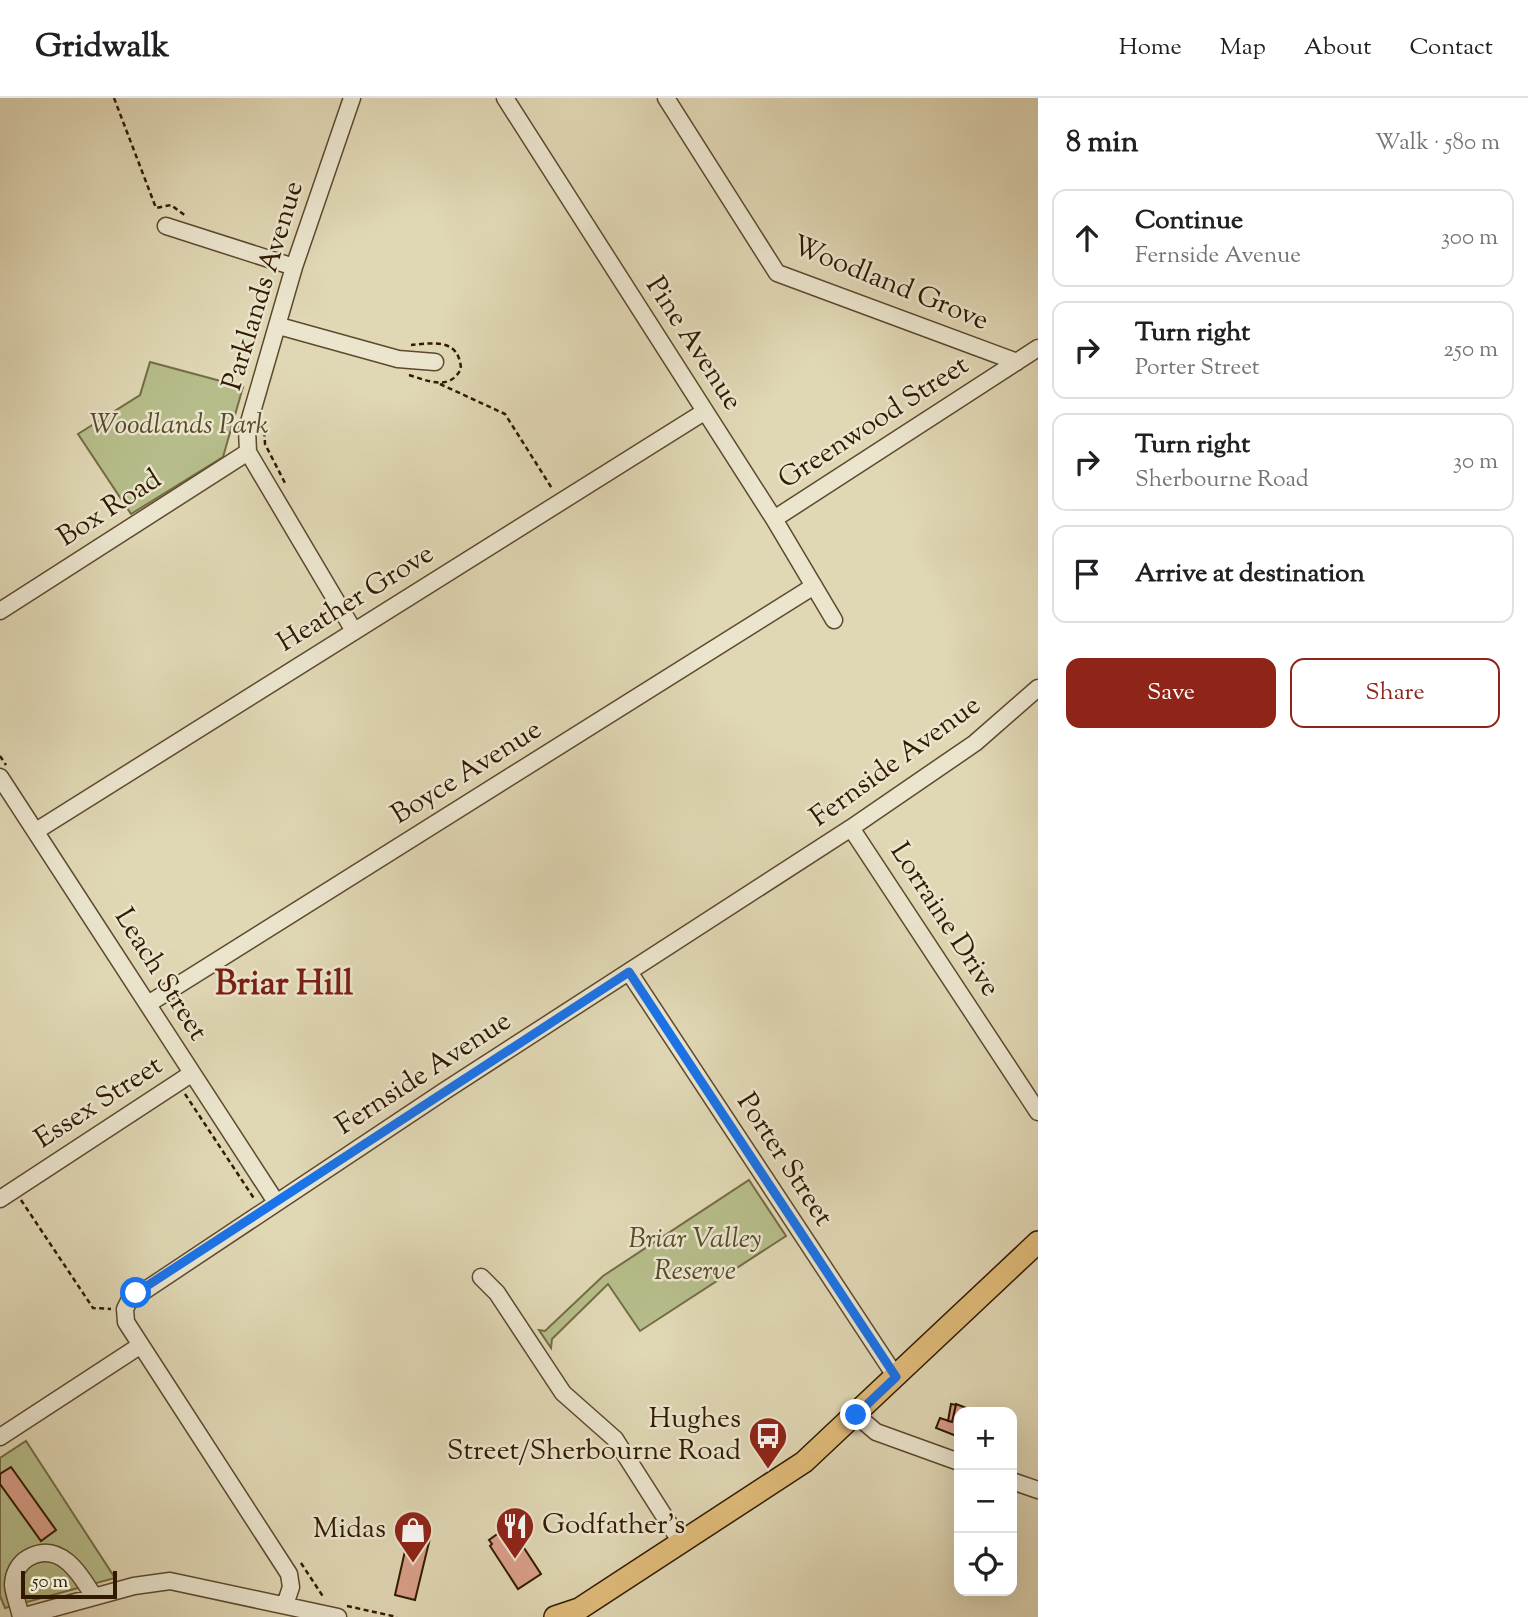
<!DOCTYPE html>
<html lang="en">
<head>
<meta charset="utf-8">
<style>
	:root { --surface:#fff; --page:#f6f6f6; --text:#202124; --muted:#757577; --line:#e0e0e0; --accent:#8f2418 }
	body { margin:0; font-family:"Sorts Mill Goudy",serif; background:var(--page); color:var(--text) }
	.controls { position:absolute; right:21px; bottom:21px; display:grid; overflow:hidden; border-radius:14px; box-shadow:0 7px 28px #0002 }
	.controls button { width:63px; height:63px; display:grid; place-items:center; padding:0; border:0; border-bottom:2px solid var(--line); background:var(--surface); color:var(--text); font:35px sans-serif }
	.scale { position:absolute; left:21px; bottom:18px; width:96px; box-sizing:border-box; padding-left:7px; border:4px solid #311a00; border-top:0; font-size:19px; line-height:24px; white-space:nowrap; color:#311a00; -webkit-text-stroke:5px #ebe5ce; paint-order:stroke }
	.stop { position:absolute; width:21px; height:21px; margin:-16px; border:5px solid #1a73e8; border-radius:50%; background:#fff }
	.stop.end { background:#1a73e8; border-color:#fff; box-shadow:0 2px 7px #0008 }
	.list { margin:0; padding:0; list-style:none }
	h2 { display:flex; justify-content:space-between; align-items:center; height:91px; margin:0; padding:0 28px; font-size:30px }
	h2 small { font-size:23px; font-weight:400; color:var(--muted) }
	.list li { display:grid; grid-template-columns:46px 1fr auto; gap:21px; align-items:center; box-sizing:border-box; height:98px; margin:0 14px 14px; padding:0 14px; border:2px solid var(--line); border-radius:14px }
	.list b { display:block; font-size:26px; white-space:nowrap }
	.list p { margin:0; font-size:23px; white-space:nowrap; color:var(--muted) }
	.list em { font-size:23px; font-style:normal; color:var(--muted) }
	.actions { display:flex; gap:14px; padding:21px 28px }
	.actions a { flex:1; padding:16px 0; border:2px solid var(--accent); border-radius:14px; text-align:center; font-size:24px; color:var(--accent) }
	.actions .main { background:var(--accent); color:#fff }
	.icon { flex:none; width:38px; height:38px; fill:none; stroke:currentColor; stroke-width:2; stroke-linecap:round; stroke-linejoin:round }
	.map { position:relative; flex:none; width:1038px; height:1519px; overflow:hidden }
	header { display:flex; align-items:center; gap:42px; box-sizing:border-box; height:98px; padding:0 35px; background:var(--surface); border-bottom:2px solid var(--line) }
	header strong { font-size:33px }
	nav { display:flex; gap:38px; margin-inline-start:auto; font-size:24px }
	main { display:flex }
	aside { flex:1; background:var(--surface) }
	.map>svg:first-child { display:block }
</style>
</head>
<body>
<header>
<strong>Gridwalk</strong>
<nav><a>Home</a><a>Map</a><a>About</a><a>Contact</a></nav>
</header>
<main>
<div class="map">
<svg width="1038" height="1519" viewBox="0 0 1038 1519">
	<rect width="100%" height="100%" fill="#e0d7b4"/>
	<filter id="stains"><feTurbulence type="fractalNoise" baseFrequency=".00286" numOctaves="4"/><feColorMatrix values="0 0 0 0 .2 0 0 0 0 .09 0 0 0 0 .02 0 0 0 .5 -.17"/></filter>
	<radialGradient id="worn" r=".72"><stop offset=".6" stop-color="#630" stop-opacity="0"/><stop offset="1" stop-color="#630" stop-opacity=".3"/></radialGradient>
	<path fill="#b6bd8a" stroke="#746c45" stroke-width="2" d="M150,264L243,289L223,359L131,416L78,336L140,297Z
		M749,1082L786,1138L640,1233L608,1186L552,1241L551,1250L539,1232L545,1233L603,1178Z
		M26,1343L115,1480L5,1510L0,1498V1360Z"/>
	<path fill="#d99f89" stroke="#311a00" stroke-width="2" d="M951,1306L956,1307L952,1324L948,1323Z
		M956,1306L974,1313L959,1314V1339L936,1330L940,1320L952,1324Z
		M11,1369L56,1432L41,1443L0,1386V1376Z
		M410,1431L431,1436L415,1502L395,1497Z
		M503,1432L506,1437L513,1433L541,1476L518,1491L490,1448L492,1446L489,1442Z"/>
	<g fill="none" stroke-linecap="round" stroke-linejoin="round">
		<g stroke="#5d492d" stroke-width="19">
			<path id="minor" d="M352,0L294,169L247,331L248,354L354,533
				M505,0L774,421L834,522
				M666,0L777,175L1017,264
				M166,128L294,169
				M279,228L398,261L435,264
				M774,421L1038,250
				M0,513L248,354
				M0,679L276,1104
				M851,730L1038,1014
				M36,733L704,314
				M629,874L896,1279
				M148,906L814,488
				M0,1101L191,976
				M481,1179L497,1195L563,1295L615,1341L682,1446
				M856,1317L876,1334L959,1364
				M0,1339L141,1247
				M1012,1383L1038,1392
				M285,1507L291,1489L289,1476L126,1224L125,1211L129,1203L446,992L851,730L975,645L1038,590
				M21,1519L134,1488L170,1483L338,1519
				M21,1519C19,1509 14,1497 13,1487C13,1476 19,1465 28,1460C59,1442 80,1475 94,1499"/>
		</g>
		<g stroke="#311a00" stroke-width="24">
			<path id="major" d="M555,1519L579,1511L804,1364L1038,1144"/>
		</g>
		<path stroke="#311a00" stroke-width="2.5" stroke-dasharray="5 3.5" stroke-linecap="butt" d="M114,0L156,110L171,107L187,119
			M409,277C429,283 449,293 461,271C459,240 434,245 411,247
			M440,286L505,316L553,392
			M264,325L265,346L286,387
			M0,658L6,667
			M185,996L255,1102
			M21,1102L93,1210L111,1211
			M301,1465L324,1500
			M347,1508L397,1519"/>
		<use href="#minor" stroke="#ebe5ce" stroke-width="16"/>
		<use href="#major" stroke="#e0bc7a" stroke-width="21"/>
	</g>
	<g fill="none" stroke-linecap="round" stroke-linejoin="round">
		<path stroke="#1a73e8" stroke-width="9" d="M136,1195L629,874L896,1279L856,1317"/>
	</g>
	<defs>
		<g id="bus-pin" transform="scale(2.0125)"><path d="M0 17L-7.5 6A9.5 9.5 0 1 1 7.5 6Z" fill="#8f2418" stroke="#ebe5ce"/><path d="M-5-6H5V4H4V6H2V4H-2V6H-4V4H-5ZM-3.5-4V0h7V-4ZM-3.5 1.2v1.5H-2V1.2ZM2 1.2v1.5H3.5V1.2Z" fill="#fff"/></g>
		<g id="restaurant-pin" transform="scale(2.0125)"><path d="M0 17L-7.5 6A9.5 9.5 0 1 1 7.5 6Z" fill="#8f2418" stroke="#ebe5ce"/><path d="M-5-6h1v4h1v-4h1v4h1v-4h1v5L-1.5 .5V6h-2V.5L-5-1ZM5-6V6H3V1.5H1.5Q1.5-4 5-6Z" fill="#fff"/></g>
		<g id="shop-pin" transform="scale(2.0125)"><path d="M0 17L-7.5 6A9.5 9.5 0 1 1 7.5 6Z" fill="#8f2418" stroke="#ebe5ce"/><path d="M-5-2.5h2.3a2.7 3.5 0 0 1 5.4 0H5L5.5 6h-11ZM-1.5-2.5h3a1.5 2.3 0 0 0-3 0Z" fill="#fff"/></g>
	</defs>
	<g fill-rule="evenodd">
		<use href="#bus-pin" x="768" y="1338"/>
		<use href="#restaurant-pin" x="515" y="1428"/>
		<use href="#shop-pin" x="413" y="1432"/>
	</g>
	<g text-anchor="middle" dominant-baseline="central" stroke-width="5" stroke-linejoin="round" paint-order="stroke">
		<g font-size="28" fill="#311a00" stroke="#ebe5ce">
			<text transform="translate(890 186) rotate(22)">Woodland Grove</text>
			<text transform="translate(264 188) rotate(-73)">Parklands Avenue</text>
			<text transform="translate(693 246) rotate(57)">Pine Avenue</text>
			<text transform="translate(874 325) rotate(-33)">Greenwood Street</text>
			<text transform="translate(110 411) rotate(-33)">Box Road</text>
			<text transform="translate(356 501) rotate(-32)">Heather Grove</text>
			<text transform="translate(896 664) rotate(-36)">Fernside Avenue</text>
			<text transform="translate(467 675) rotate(-32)">Boyce Avenue</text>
			<text transform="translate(944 822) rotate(57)">Lorraine Drive</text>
			<text transform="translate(160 877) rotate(58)">Leach Street</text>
			<text transform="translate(424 976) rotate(-33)">Fernside Avenue</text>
			<text transform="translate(99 1005) rotate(-33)">Essex Street</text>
			<text transform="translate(784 1062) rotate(57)">Porter Street</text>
		</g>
		<g font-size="28" font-style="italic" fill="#594b29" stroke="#ebe5ce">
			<text x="179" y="328">Woodlands Park</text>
			<text x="695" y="1142">Briar Valley<tspan x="695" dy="32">Reserve</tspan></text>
		</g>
		<g font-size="28" fill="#311a00" stroke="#ebe5ce" text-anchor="end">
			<text x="741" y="1322">Hughes<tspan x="741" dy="32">Street/Sherbourne Road</tspan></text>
			<text x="542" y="1428" text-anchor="start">Godfather's</text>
			<text x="386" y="1432">Midas</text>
		</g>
		<g font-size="35" font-weight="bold" fill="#7a1f14" stroke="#ebe5ce">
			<text x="284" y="887">Briar Hill</text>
		</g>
	</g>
	<rect width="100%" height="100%" filter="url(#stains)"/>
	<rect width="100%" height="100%" fill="url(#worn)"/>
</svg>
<div class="controls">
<button>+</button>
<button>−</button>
<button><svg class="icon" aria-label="locate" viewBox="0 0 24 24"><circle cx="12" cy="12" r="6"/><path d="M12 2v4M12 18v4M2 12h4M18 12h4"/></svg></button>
</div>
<div class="scale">50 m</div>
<div class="stop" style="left:136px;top:1195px"></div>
<div class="stop end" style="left:856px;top:1317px"></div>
</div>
<aside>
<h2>8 min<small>Walk · 580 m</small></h2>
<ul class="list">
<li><svg class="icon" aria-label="ahead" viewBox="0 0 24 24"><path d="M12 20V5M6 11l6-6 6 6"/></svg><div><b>Continue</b><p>Fernside Avenue</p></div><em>300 m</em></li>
<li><svg class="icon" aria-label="right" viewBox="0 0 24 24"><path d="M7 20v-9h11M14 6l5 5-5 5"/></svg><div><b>Turn right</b><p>Porter Street</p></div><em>250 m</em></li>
<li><svg class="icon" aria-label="right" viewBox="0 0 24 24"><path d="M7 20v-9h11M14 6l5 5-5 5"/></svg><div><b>Turn right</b><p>Sherbourne Road</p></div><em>30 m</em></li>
<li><svg class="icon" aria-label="arrive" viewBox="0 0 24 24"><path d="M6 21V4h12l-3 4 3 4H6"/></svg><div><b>Arrive at destination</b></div></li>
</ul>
<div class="actions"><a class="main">Save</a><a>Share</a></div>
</aside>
</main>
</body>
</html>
